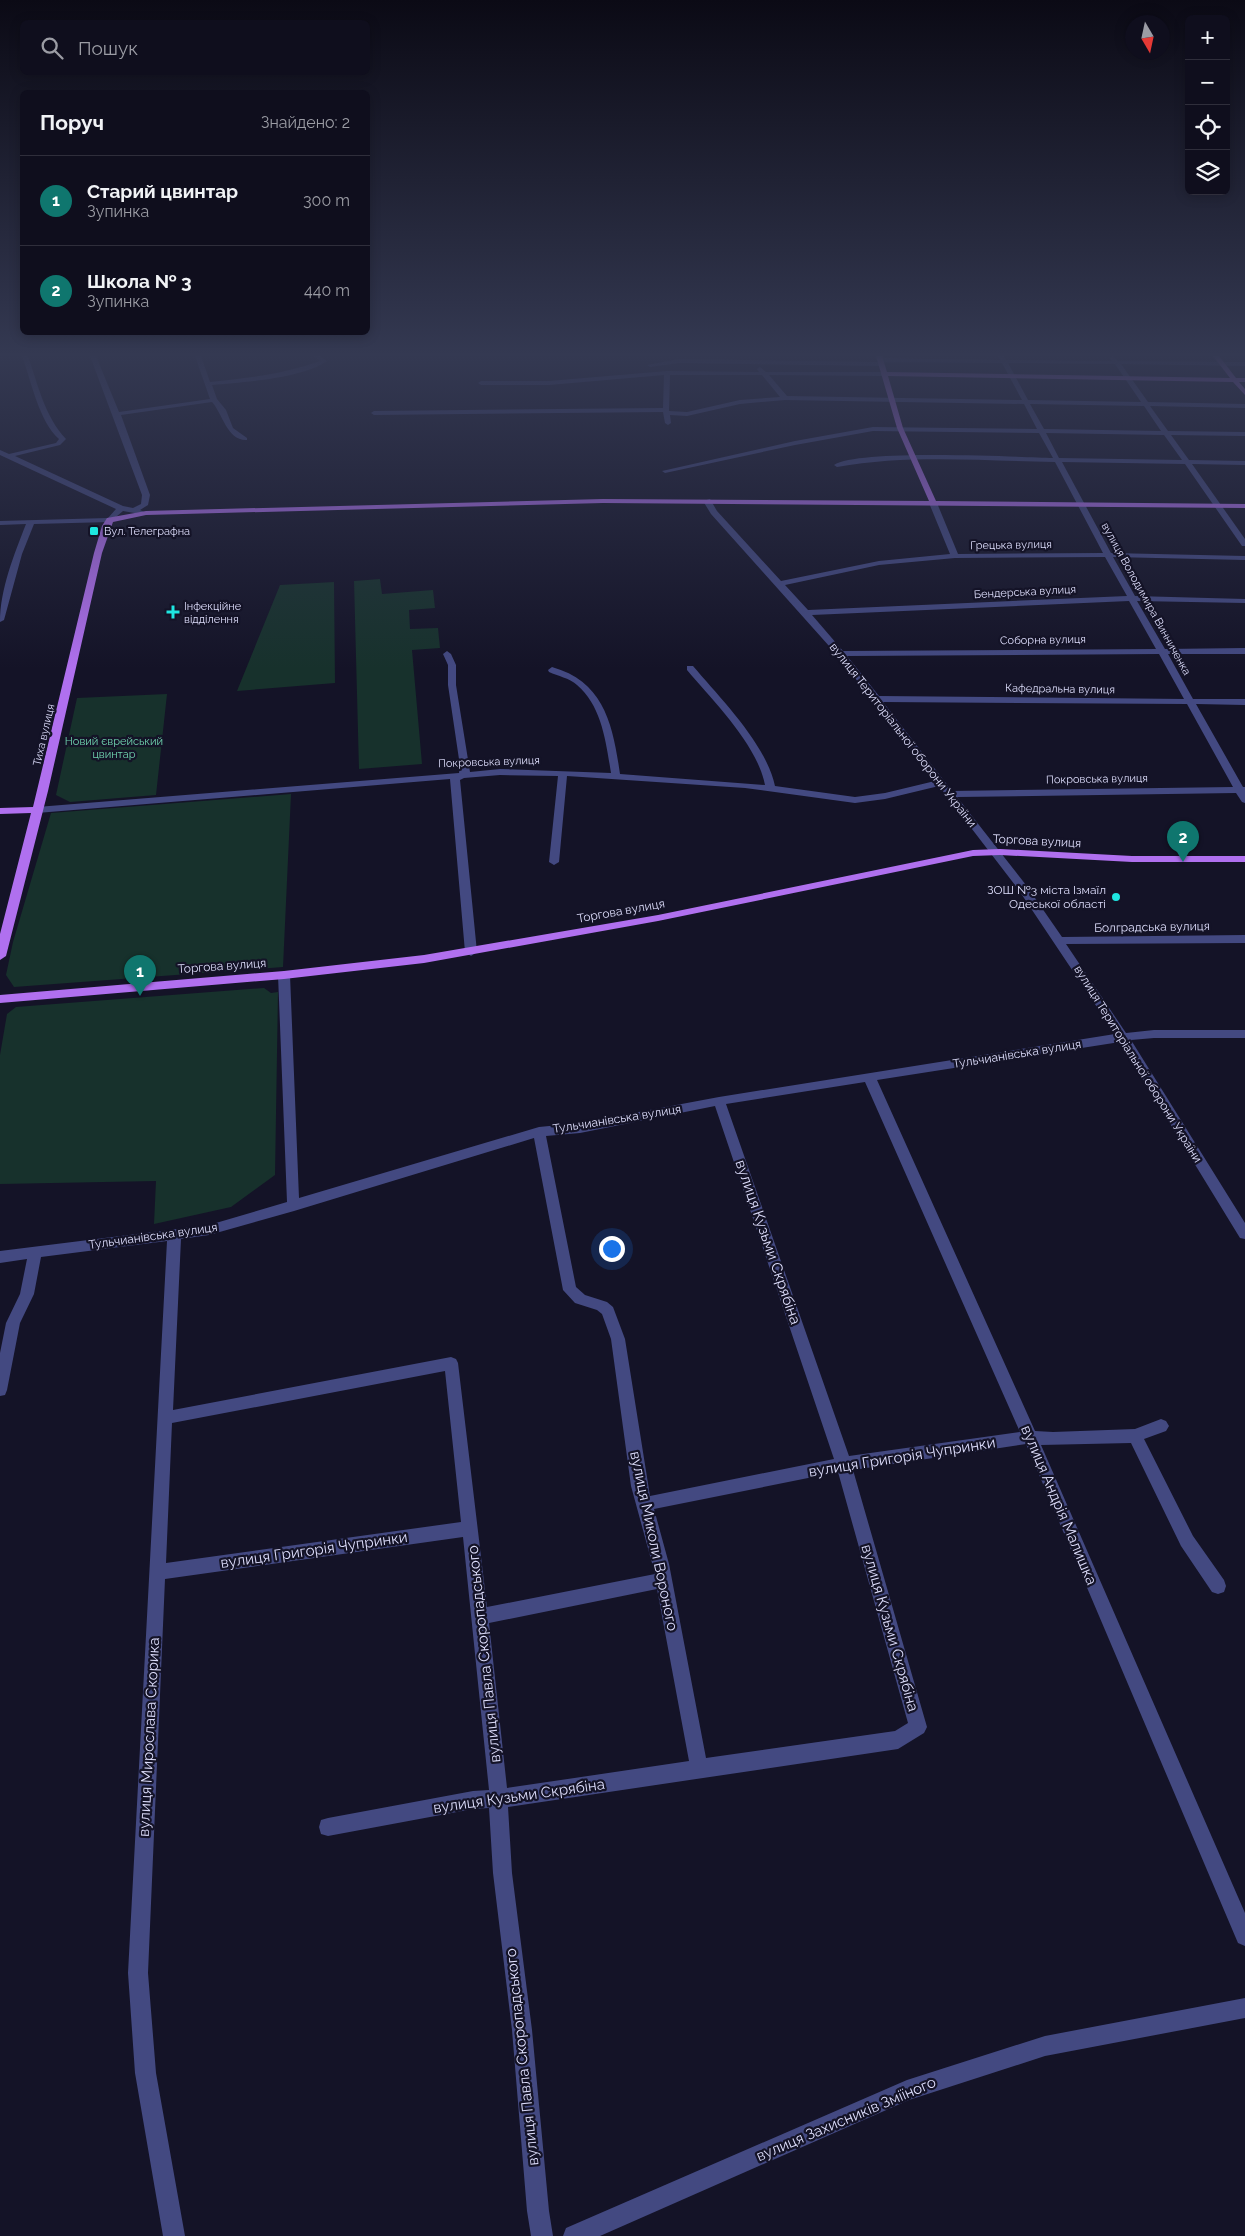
<!DOCTYPE html>
<html lang="uk">
<head>
<meta charset="utf-8">
<style>
	:root { --surface:#0f0e1d; --page:#181726; --text:#f1f3f6; --muted:#9b9ca4; --line:#2f2e3b; --accent:#0f766e }
	body { margin:0; font-family:Raleway,sans-serif; background:var(--page); color:var(--text) }
	.controls { position:absolute; right:15px; top:15px; display:grid; overflow:hidden; border-radius:8px; box-shadow:0 2px 12px #0003 }
	.controls button { width:45px; height:45px; display:grid; place-items:center; padding:0; border:0; border-bottom:1px solid var(--line); background:var(--surface); color:var(--text); font:25px sans-serif }
	.compass { position:absolute; left:1125px; top:15px; width:45px; height:45px; border-radius:50%; background:var(--surface); box-shadow:0 2px 12px #0003; rotate:171deg }
	.you { position:absolute; left:611px; top:1248px; width:18px; height:18px; margin:-12px; border:4px solid #fff; border-radius:50%; background:#1a73e8; box-shadow:0 0 0 8px #1a73e833 }
	.badge { display:grid; place-items:center; width:32px; height:32px; border-radius:50%; background:var(--accent); color:#fff; font-size:16px; font-weight:700 }
	.pin { position:absolute; translate:-50% -41px; filter:drop-shadow(0 1px 2px #0008) }
	.pin::after { content:''; position:absolute; top:26px; width:18px; height:15px; background:inherit; clip-path:polygon(0 0,100% 0,50% 100%) }
	.list { margin:0; padding:0; list-style:none }
	h2 { display:flex; justify-content:space-between; align-items:center; height:65px; margin:0; padding:0 20px; font-size:21px }
	h2 small { font-size:16px; font-weight:400; color:var(--muted) }
	.list li { display:grid; grid-template-columns:32px 1fr auto; gap:15px; align-items:center; box-sizing:border-box; height:90px; padding:0 20px; border-top:1px solid var(--line) }
	.list b { display:block; font-size:19px; white-space:nowrap }
	.list p { margin:0; font-size:16px; white-space:nowrap; color:var(--muted) }
	.list em { font-size:16px; font-style:normal; color:var(--muted) }
	.icon { flex:none; width:28px; height:28px; fill:none; stroke:currentColor; stroke-width:2; stroke-linecap:round; stroke-linejoin:round }
	.map { position:relative; flex:none; width:1245px; height:2236px; overflow:hidden }
	.search { position:absolute; background:var(--surface); box-shadow:0 2px 12px #0003; left:20px; top:20px; width:350px; height:55px; display:flex; align-items:center; gap:12px; box-sizing:border-box; padding:0 18px; border-radius:8px; color:var(--muted); font-size:19px }
	.panel { position:absolute; background:var(--surface); box-shadow:0 2px 12px #0003; left:20px; top:90px; width:350px; height:245px; border-radius:8px }
	.map>svg:first-child { display:block }
</style>
</head>
<body>
<div class="map">
<svg width="1245" height="2236" viewBox="0 0 1245 2236">
	<rect width="100%" height="100%" fill="#141327"/>
	<path fill="#17312c" d="M380,579L382,594L433,590L435,608L409,610L410,629L438,628L440,648L412,650L422,764L359,769L354,581Z
		M334,582L335,683L237,691L280,585Z
		M167,694L156,795L70,802L56,795L77,698Z
		M291,794L283,967L14,987L6,975L13,942L51,813Z
		M264,988L271,993L278,992L275,1175L231,1207L154,1224L156,1181L0,1184V1055L7,1014L16,1007Z"/>
	<g fill="none" stroke-linecap="round" stroke-linejoin="round">
		<path fill="#434981" fill-rule="evenodd" d="M22,356H28C38,385 45,417 66,439L60,445L15,456L123,506L133,508L141,504L142,495L90,356H96L119,412L210,399L195,356H201L210,382C248,378 284,374 320,361L314,356H320L327,361C301,379 243,382 212,385L217,399L226,410L233,428L247,438V440C227,441 223,414 212,402L121,415L150,495L148,505L140,510L144,512L140,514L123,511L110,522L34,524L22,554L4,620L0,622C0,589 14,555 26,524L0,525V521L108,518L116,509L0,455V450L9,454L56,443L59,439C39,422 31,380 22,356Z
			M998,356H1004L1006,360L1112,361L1110,358L1113,356L1118,361L1245,362V366L1121,364L1148,402L1245,404V408L1150,406L1168,431L1245,432V436L1171,435L1189,460L1245,461V465L1192,464L1245,539V546H1242L1185,464L1062,462L1111,553L1245,556V560L1113,557L1135,596L1245,599V603L1137,601L1165,649L1245,648V654H1168L1193,699H1245V705L1196,704L1243,787H1245V803L1242,802L1236,793L957,797L1026,885L1062,937L1245,935V943L1066,944L1126,1033L1154,1030H1245V1038H1154L1131,1040L1245,1223V1239L1240,1238L1120,1042L877,1080L1035,1431L1053,1432L1135,1429L1161,1419L1166,1421L1169,1426L1166,1431L1144,1439L1193,1536L1224,1580L1226,1586L1224,1592L1218,1594L1212,1592L1181,1546L1131,1443L1041,1445L1245,1913V1946L1238,1943L1026,1444L853,1470L927,1727L924,1733L898,1749L508,1807L512,1873L532,2030L549,2211L553,2236H531L527,2211L512,2030L493,1873L489,1808L473,1809L328,1836L321,1834L319,1827L321,1820L328,1818L473,1791L489,1790L463,1537L165,1579L148,1973L156,2073L185,2236H163L135,2073L128,1973L167,1241L41,1257L34,1294L20,1323L7,1390L5,1395L0,1396V1353L6,1323L20,1294L27,1259L0,1263V1251L209,1225L287,1202L278,975L284,971L290,975L299,1198L539,1127L580,1123L719,1097L1115,1034L1018,889L939,786L885,799L855,803L745,788L567,776L559,862L554,865L549,862L558,776L500,775L464,778L460,780L477,952L471,956L465,952L450,779L37,813L32,810L37,807L459,773L460,766L448,685V665L443,654L447,651L451,654L456,665V685L470,772L500,769L611,773C606,743 602,706 577,685C569,678 558,676 549,672L548,670L552,667C605,682 613,726 620,774L765,785C757,744 713,701 687,670V666H693C721,699 766,744 775,786L855,797L885,793L935,781L838,656L711,514L703,501L710,499L717,511L781,581L879,561L950,554L929,503L933,501L937,503L958,554L1103,553L1055,462C983,461 908,454 837,467L834,465C859,449 1014,457 1053,458L1039,433L873,431L795,445L665,473L662,471L795,441L873,427L1037,429L1024,404L785,400L740,404L687,416L670,415L671,423L668,425L665,423L663,412L374,415L371,413L374,411L663,408L664,375L549,385H481L478,383L481,381H549L667,371L759,372L757,369L760,367L766,372H884L887,374L884,376L769,375L787,396L1022,400L1002,363L880,362L877,360L880,358L1000,360ZM1008,363L1115,364L1141,402L1028,400ZM670,375H762L780,397L740,400L687,412L669,411ZM1030,404L1144,406L1161,431L1044,429ZM1046,433L1164,435L1182,460L1059,458ZM1105,557L1127,596L808,610L785,585L879,565L955,558ZM1129,601L1156,649L843,651L812,615ZM1159,654L1184,699L879,696L847,656ZM883,702L1187,704L1233,787L952,791ZM865,1082L1020,1432L849,1456L726,1104ZM715,1106L834,1459L650,1496L625,1339L613,1307L607,1302L585,1295L576,1287L546,1136L580,1133ZM534,1138L563,1290L575,1303L597,1310L602,1314L611,1339L631,1486L655,1574L487,1607L458,1363L456,1359L451,1357L173,1410L181,1239L209,1235L294,1211ZM445,1371L461,1522L166,1563L172,1423ZM838,1472L908,1723L895,1731L706,1758L669,1564L654,1509ZM657,1589L689,1761L507,1788L489,1623Z
			M679,359L881,362L884,364L881,366L679,363L650,367L647,365Z
			M1245,1998V2018L1045,2056L909,2100L600,2236H563L566,2228L907,2080L1045,2036Z"/>
		<path fill="#b070ef" fill-rule="evenodd" d="M876,356H882L887,372L1230,378L1213,356H1219L1236,378H1245V382H1239L1245,389V395L1233,382L888,376L903,428L936,501L1245,504V508L603,503L146,515L113,522L102,553L48,791L6,956L0,960V934L31,813L0,814V808L33,807L94,553L102,526L107,518L146,511L603,499L929,501L897,428Z
			M1000,849L1132,856H1245V862H1132L1000,855L973,856L658,921L424,963L284,979L0,1003V995L284,971L424,955L658,915L973,850Z"/>
	</g>
	<linearGradient id="sky" x2="0" y2="1"><stop stop-color="#0b0a15"/><stop offset="0.53" stop-color="#343952"/><stop offset="1" stop-color="#343952" stop-opacity="0"/></linearGradient>
	<rect width="1245" height="669" fill="url(#sky)"/>
	<g fill="#1ee6e1" stroke="#141327" stroke-width="2">
		<rect x="89" y="526" width="10" height="10" rx="2.5"/>
		<path d="M170.5 604.5h5v5h5v5h-5v5h-5v-5h-5v-5h5z"/>
		<circle cx="1116" cy="897" r="5"/>
	</g>
	<g text-anchor="middle" dominant-baseline="central" stroke-width="4.5" stroke-linejoin="round" paint-order="stroke">
		<g font-size="11" fill="#ddddfb" stroke="#141327" text-anchor="start">
			<text x="104" y="531">Вул. Телеграфна</text>
			<text x="184" y="606">Інфекційне<tspan x="184" dy="13">відділення</tspan></text>
		</g>
		<g font-size="11" fill="#ddddfb" stroke="#141327">
			<text transform="translate(1011 545) rotate(-1)">Грецька вулиця</text>
			<text transform="translate(1025 592) rotate(-3)">Бендерська вулиця</text>
			<text transform="translate(1146 599) rotate(61)">вулиця Володимира Винниченка</text>
			<text transform="translate(1043 640) rotate(-1)">Соборна вулиця</text>
			<text transform="translate(1060 689) rotate(1)">Кафедральна вулиця</text>
			<text transform="translate(44 735) rotate(-77)">Тиха вулиця</text>
			<text transform="translate(489 762) rotate(-2)">Покровська вулиця</text>
			<text transform="translate(1097 779) rotate(-1)">Покровська вулиця</text>
		</g>
		<g font-size="11" fill="#70d4af" stroke="#141327">
			<text x="114" y="741">Новий єврейський<tspan x="114" dy="13">цвинтар</tspan></text>
		</g>
		<g font-size="12" fill="#ddddfb" stroke="#141327">
			<text transform="translate(903 735) rotate(52)">вулиця Територіальної оборони України</text>
			<text transform="translate(1037 841) rotate(3)">Торгова вулиця</text>
			<text transform="translate(621 911) rotate(-10)">Торгова вулиця</text>
			<text transform="translate(1152 927) rotate(-1)">Болградська вулиця</text>
			<text transform="translate(222 966) rotate(-4)">Торгова вулиця</text>
			<text transform="translate(1017 1054) rotate(-9)">Тульчианівська вулиця</text>
			<text transform="translate(1138 1064) rotate(58)">вулиця Територіальної оборони України</text>
			<text transform="translate(617 1119) rotate(-9)">Тульчианівська вулиця</text>
			<text transform="translate(153 1236) rotate(-8)">Тульчианівська вулиця</text>
		</g>
		<g font-size="12" fill="#ddddfb" stroke="#141327" text-anchor="end">
			<text x="1106" y="890">ЗОШ №3 міста Ізмаїл<tspan x="1106" dy="14">Одеської області</tspan></text>
		</g>
		<g font-size="15" fill="#ddddfb" stroke="#141327">
			<text transform="translate(768 1242) rotate(71)">вулиця Кузьми Скрябіна</text>
			<text transform="translate(902 1457) rotate(-9)">вулиця Григорія Чупринки</text>
			<text transform="translate(1059 1505) rotate(67)">вулиця Андрія Малишка</text>
			<text transform="translate(654 1541) rotate(78)">вулиця Миколи Вороного</text>
			<text transform="translate(314 1550) rotate(-8)">вулиця Григорія Чупринки</text>
			<text transform="translate(890 1628) rotate(74)">вулиця Кузьми Скрябіна</text>
			<text transform="translate(484 1654) rotate(-96)">вулиця Павла Скоропадського</text>
			<text transform="translate(149 1737) rotate(-87)">вулиця Мирослава Скорика</text>
			<text transform="translate(519 1796) rotate(-8)">вулиця Кузьми Скрябіна</text>
			<text transform="translate(522 2057) rotate(-96)">вулиця Павла Скоропадського</text>
			<text transform="translate(846 2119) rotate(-23)">вулиця Захисників Зміїного</text>
		</g>
	</g>
</svg>
<div class="controls">
<button>+</button>
<button>−</button>
<button><svg class="icon" aria-label="locate" viewBox="0 0 24 24"><circle cx="12" cy="12" r="6"/><path d="M12 2v4M12 18v4M2 12h4M18 12h4"/></svg></button>
<button><svg class="icon" aria-label="layers" viewBox="0 0 24 24"><path d="M12 4l9 5-9 5-9-5zM3 14l9 5 9-5"/></svg></button>
</div>
<svg class="compass" viewBox="-18 -18 36 36"><path d="M0-13l5 13h-10z" fill="#e53935"/><path d="M0 13l5-13h-10z" fill="#9b9ca4"/></svg>
<div class="you"></div>
<div class="pin badge" style="left:140px;top:996px">1</div>
<div class="pin badge" style="left:1183px;top:862px">2</div>
<div class="search"><svg class="icon" aria-label="search" viewBox="0 0 24 24"><circle cx="10" cy="10" r="6"/><path d="M15 15l6 6"/></svg>Пошук</div>
<section class="panel">
<h2>Поруч<small>Знайдено: 2</small></h2>
<ul class="list">
<li><span class="badge">1</span><div><b>Старий цвинтар</b><p>Зупинка</p></div><em>300 m</em></li>
<li><span class="badge">2</span><div><b>Школа № 3</b><p>Зупинка</p></div><em>440 m</em></li>
</ul>
</section>
</div>
</body>
</html>
